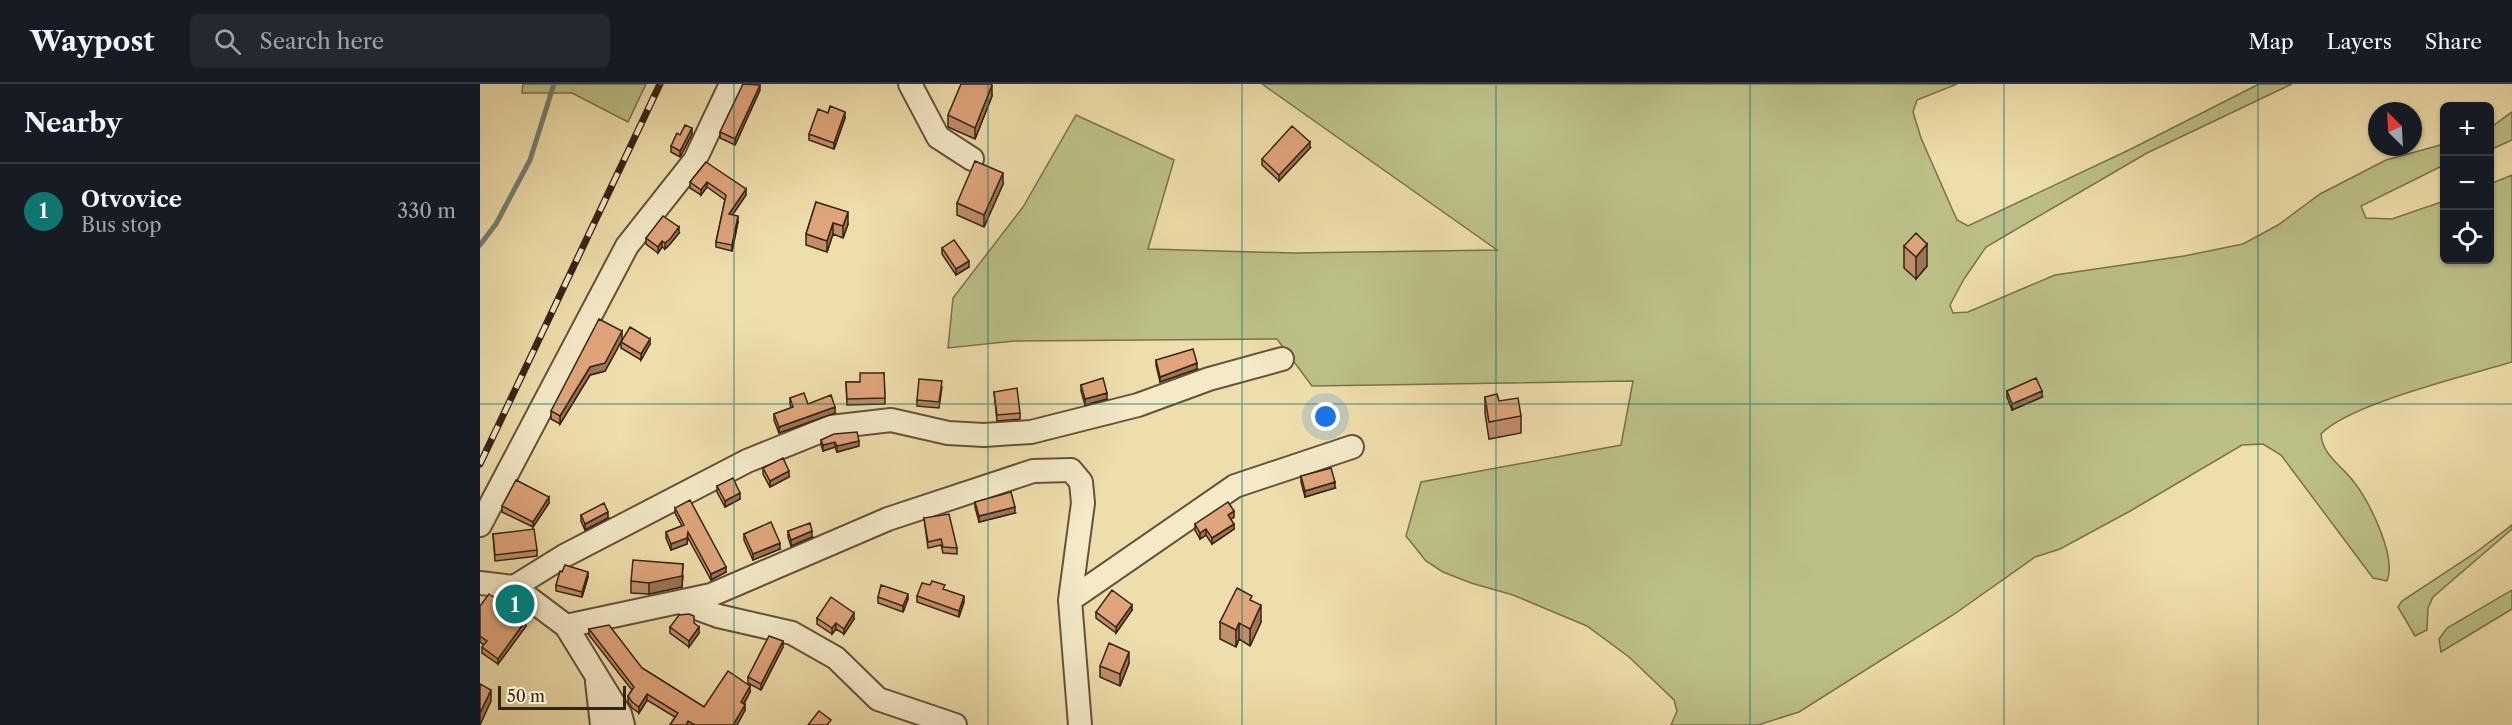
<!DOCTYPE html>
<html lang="en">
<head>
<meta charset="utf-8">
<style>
	:root { --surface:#171b24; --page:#242831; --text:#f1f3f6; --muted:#9ea1a6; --line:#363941; --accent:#0f766e }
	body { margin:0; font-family:"Libre Caslon Text",serif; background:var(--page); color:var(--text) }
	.controls { position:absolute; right:18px; top:18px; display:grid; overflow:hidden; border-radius:9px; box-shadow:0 2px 4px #0004 }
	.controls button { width:54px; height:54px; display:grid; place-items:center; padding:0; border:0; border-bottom:2px solid var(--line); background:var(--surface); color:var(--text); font:30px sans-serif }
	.compass { position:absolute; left:1888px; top:18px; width:54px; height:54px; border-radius:50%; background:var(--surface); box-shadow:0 2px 4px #0004; rotate:336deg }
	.scale { position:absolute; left:18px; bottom:15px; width:128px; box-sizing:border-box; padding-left:6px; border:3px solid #362415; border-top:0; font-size:16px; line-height:21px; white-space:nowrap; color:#362415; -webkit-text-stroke:4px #f4eac8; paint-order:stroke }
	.you { position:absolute; left:846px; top:333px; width:21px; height:21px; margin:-15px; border:4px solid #fff; border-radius:50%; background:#1a73e8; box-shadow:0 0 0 9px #1a73e833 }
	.badge { display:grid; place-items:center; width:39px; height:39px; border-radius:50%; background:var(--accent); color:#fff; font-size:20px; font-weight:700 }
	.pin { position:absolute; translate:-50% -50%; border:3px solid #fff; box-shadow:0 2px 6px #0006 }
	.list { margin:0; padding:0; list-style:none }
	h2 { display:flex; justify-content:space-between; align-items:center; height:78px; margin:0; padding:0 24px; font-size:26px }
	h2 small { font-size:20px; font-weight:400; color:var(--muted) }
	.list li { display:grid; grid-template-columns:39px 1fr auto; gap:18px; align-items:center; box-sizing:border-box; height:96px; padding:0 24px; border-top:2px solid var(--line) }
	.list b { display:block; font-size:22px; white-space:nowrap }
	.list p { margin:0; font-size:20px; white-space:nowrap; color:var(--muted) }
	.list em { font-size:20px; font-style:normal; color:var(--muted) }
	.icon { flex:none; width:33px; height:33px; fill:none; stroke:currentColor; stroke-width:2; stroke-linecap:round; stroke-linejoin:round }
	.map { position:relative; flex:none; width:2032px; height:641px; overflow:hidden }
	header { display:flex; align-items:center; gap:36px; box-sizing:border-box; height:84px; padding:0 30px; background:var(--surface); border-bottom:2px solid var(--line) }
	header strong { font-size:28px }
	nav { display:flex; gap:33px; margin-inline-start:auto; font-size:21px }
	.search { width:420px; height:54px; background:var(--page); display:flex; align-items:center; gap:15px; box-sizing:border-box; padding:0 21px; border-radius:9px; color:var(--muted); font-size:22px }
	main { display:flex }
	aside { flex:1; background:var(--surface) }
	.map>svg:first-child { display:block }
</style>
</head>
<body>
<header>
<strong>Waypost</strong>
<div class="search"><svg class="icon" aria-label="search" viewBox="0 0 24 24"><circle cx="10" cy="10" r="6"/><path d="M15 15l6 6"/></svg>Search here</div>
<nav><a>Map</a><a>Layers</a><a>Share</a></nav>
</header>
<main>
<aside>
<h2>Nearby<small></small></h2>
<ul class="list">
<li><span class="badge">1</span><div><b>Otvovice</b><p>Bus stop</p></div><em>330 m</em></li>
</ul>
</aside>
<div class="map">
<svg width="2032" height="641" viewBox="0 0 2032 641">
	<rect width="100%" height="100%" fill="#eedeab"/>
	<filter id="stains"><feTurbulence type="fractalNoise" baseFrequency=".00333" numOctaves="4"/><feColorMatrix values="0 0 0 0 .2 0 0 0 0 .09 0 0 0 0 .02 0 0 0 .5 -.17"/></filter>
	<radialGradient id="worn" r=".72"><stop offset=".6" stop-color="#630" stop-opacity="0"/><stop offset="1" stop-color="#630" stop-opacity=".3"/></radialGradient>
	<path fill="#bcc087" stroke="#79724e" stroke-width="1.5" d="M43,0H166L148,38L92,9H42Z
		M782,0H1477L1437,16L1433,28L1441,54L1477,136L1488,142L1651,65L1779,0H1812L1667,69L1506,163L1484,195L1470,221L1473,229L1488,228L1575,191L1704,172L1763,160L1798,141L1840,110L1906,76L1964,60V81L1881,122L1886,134L1912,135L1964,117V176H2010V100L2032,91V278C1989,291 1868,320 1841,350C1842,371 1862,382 1874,398C1890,419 1917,473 1907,497L1893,494L1801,371L1783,360L1762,361L1652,426L1580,465L1555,473L1473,531L1319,628L1278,641H1191L1197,627L1194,616L1149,573L1107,542L1033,511L991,499L963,488L946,477L926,452L941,398L1141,361L1153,297L832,302L797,255L534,257L468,264L473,214L543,123L596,31L694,76L668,165L813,169L1017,166Z
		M2032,28V56L2010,66V44Z
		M2032,441V445L1953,513L1948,524L1947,546L1935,552L1918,523L1922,517L1995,469Z
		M2032,506V525L1961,568L1959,555L1967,544Z"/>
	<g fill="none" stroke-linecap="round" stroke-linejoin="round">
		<path stroke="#737f73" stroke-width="5" d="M0,161L16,140L50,76L74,0"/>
		<g stroke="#64523a" stroke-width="26">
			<path id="minor" d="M430,0L458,53L492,75
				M0,441L147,162L215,76L251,0
				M0,499L34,503L86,542L140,630L143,641
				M34,503L84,472L267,377L351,343L411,336L468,349L504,351L551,348L658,321L729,295L802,275
				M590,516L755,402L872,363
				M200,518L238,532L312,549L356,574L398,615L475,641
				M86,542L231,511L408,435L553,387L591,386L601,398L603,419L590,516L600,641
				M117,598L122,641"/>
		</g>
		<use href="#minor" stroke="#f4eac8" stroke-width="22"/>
		<g stroke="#362415" stroke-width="7">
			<path id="rail" d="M0,380L180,0"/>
		</g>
		<use href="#rail" stroke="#f4eac8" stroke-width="4.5" stroke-dasharray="14" stroke-linecap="butt"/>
	</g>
	<path fill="#c18e6a" stroke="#362415" stroke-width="1.5" d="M280,6L255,61L240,54V48Z
		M512,12L495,55L468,43V31Z
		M365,34L354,65L329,56V50Z
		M212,50L200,73L191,68V62L200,51Z
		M830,64L799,97L782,81V75Z
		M226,78L266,111L252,131L258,138L252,167L236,163V158L245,116L227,103L221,111L210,104V98Z
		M523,100L504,143L477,131V119Z
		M336,118L368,140L363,154L353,150L347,168L326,161V150Z
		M199,149L190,160L185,165L182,163L178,169L166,160V154Z
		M1424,162L1447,182L1436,195L1424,184Z
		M462,164L489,183L476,191L462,170Z
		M142,256L125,287L110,291L80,340L71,335V327Z
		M141,258L170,260L161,276L141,264Z
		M676,276L717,285L680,298L676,281Z
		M404,289L405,320L367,321L366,298H380Z
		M601,301L627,315L605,321L601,307Z
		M462,303L459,324L437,322V316Z
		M1527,307L1562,313L1532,326L1527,313Z
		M514,308L540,329V335L517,337Z
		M1005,313L1019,317L1041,332V349L1009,355L1005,329Z
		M310,314L355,329L299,349L294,336V330L311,324L310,320Z
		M341,356L379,362L357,368L355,363L343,367L341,361Z
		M283,384L309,393L290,403L283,390Z
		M821,392L855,404L825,413L821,398Z
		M237,402L260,415L245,423L237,408Z
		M495,418L535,429L499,438L495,423Z
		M69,419L53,443L22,428V422Z
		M195,424L246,488L231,496L208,454L207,460L191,466L186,454V448L202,442L195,429Z
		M101,431L128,434L105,446L101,437Z
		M754,433L751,435L754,445L732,460L726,451L720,455L715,446V440Z
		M444,434L477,464V470L463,469L461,461L448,464Z
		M308,447L332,453L311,462L308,453Z
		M13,450L57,466V472L15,477Z
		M264,450L300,465L273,476L264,456Z
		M203,492L202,503L169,510L151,509V497Z
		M108,493L102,513L76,507V501Z
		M465,506L484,518L479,533L437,518V512Z
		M398,513L428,515L423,528L398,519Z
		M772,517L781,538L770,562L759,555L756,563L740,555V538Z
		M0,522L46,542L18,580L2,569V563L4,561L0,558Z
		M652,526L636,549L616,534V528Z
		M337,534L374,535L364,550L356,545L352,550L337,540Z
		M214,539L219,549L209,563L190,549V543Z
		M109,545L162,584L224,623L270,608L264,620L265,626L257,641H190L195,633L167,616L159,629L152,624L148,618V612L152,606L109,551Z
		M303,563L281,606L268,599V593Z
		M649,579L640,602L620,593V582Z"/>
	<path fill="#9d7456" stroke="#362415" stroke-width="1.5" d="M280,1V6L255,61V55Z
		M512,1V12L495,55V44Z
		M365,28V34L354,65V59Z
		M212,44V50L200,73V67Z
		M830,58V64L799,97V91Z
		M523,89V100L504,143V131Z
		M227,98V103L221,111V106Z
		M266,105V111L249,136V130Z
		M368,128V140L363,154V142Z
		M258,132V138L252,167V161Z
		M353,139V150L347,168V157Z
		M199,143V149L190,160L185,165V159Z
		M182,157V163L178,169V163Z
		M1447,160V182L1436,195V173Z
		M489,177V183L476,191V185Z
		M142,247V256L125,287L110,291L80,340V332L110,283Z
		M170,255V260L161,276V270Z
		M717,279V285L680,298V293Z
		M1562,307V313L1532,326V320Z
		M627,309V315L605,321V315Z
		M355,323V329L299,349V343Z
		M379,357V362L357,368V362Z
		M355,358V363L343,367V361Z
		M309,387V393L290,403V397Z
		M855,398V404L825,413V407Z
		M260,409V415L245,423V417Z
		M69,413V419L53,443V438Z
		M535,423V429L499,438V432Z
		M754,427V433L748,437V431Z
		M128,428V434L105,446V440Z
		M754,440V445L732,460V454Z
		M726,445V451L720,455V449Z
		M332,447V453L311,462V456Z
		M208,448L207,460L191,466V460Z
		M300,459V465L273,476V470Z
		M203,480L202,503L169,510V499Z
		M246,483V488L231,496V490Z
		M108,488V493L102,513V508Z
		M428,510V515L423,528V522Z
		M484,512V518L479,533V527Z
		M652,521V526L636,549V543Z
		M781,521V538L770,562V545Z
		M374,529V535L364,550V545Z
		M46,536V542L18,580V575Z
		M356,539V545L352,550V544Z
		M759,539V555L756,563V546Z
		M219,543V549L209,563V557Z
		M303,557V563L281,606V600Z
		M649,568V579L640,602V590Z
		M270,602V608L261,624V618Z
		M11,606V617L0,641V629Z
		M167,610V616L159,629V623Z
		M265,621V626L257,641H253Z"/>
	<path fill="#e0a57b" stroke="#362415" stroke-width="1.5" d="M263,0L280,1L255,55L240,48Z
		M481,0H510L512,1L495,44L468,31Z
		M350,22L365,28L354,59L329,50L338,25L348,29Z
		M205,41L212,44L200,67L191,62L197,49L200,51Z
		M812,42L830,58L799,91L782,75Z
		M495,77L523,89L504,131L477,119Z
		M226,78L266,105L249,130L258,132L252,161L236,158L246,111L227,98L221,106L210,98Z
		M336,118L368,128L363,142L353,139L347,157L326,150Z
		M183,132L199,143L190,155L185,159L182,157L178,163L166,154Z
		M1436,149L1447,160L1436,173L1424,162Z
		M474,156L489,177L476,185L462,164Z
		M119,235L142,247L125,279L110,283L80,332L71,327Z
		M150,243L170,255L161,270L141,258Z
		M713,265L717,279L680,293L676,276Z
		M380,289H404L405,314L367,315L366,298H380Z
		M623,294L627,309L605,315L601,301Z
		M1556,294L1562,307L1532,320L1527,307Z
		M439,295L462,297L459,318L437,316Z
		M537,304L540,329L517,331L514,308Z
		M324,309L328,320L351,311L355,323L299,343L294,330L313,323L310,314Z
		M1017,310L1019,317L1038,314L1041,332L1009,338L1005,313Z
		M377,348L379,357L357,362L355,358L343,361L341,356L354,350Z
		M303,374L309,387L290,397L283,384Z
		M851,384L855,398L825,407L821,392Z
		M253,394L260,409L245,417L237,402Z
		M36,396L69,413L53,438L22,422Z
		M531,408L535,423L499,432L495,418Z
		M210,416L246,483L231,490L208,448L207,454L191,460L186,448L204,441L195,424Z
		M748,418L754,427L748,431L754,440L732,454L726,445L720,449L715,440Z
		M124,419L128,428L105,440L101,431Z
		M469,430L477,464L463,463L461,455L448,458L444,434Z
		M291,438L300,459L273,470L264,450Z
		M330,439L332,447L311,456L308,447Z
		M54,445L57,466L15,471L13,450Z
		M153,476L203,480L202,492L169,499L151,497Z
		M85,481L108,488L102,508L76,501L80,487L82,488Z
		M452,497L465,501L463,505L484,512L479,527L437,512L442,499L450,501Z
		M401,501L428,510L423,522L398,513Z
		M757,504L772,512L770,516L781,521L770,545L759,539L756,546L740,538Z
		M632,506L652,521L636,543L616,528Z
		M9,510L46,536L18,575L2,563L7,557L0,552V522Z
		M351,513L374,529L364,545L356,539L352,544L337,534Z
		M209,530L214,532V539L219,543L209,557L190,543L199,531Z
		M129,541L162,584L224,623L248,587L270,602L261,618L265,621L253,641H215L208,637L206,641H190L198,629L167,610L159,623L152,618L148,612L154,603L109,545Z
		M289,552L303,557L281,600L268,593Z
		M629,559L649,568L640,590L620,582Z
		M0,600L11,606L0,629Z
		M339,627L351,636L347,641H328Z"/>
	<path fill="none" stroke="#0f766e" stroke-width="1.5" stroke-opacity="0.55" d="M254,0V641M508,0V641M762,0V641M1016,0V641M1270,0V641M1524,0V641M1778,0V641M0,320H2032"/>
	<rect width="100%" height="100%" filter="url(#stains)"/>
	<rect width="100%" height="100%" fill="url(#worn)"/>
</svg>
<div class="controls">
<button>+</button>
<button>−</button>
<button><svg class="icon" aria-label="locate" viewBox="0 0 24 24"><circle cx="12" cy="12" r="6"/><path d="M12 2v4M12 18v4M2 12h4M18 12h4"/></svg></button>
</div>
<svg class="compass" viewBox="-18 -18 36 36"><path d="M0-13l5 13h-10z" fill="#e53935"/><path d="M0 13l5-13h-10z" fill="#9ea1a6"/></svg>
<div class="scale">50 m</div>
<div class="you"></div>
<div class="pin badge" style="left:35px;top:520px">1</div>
</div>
</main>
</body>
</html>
